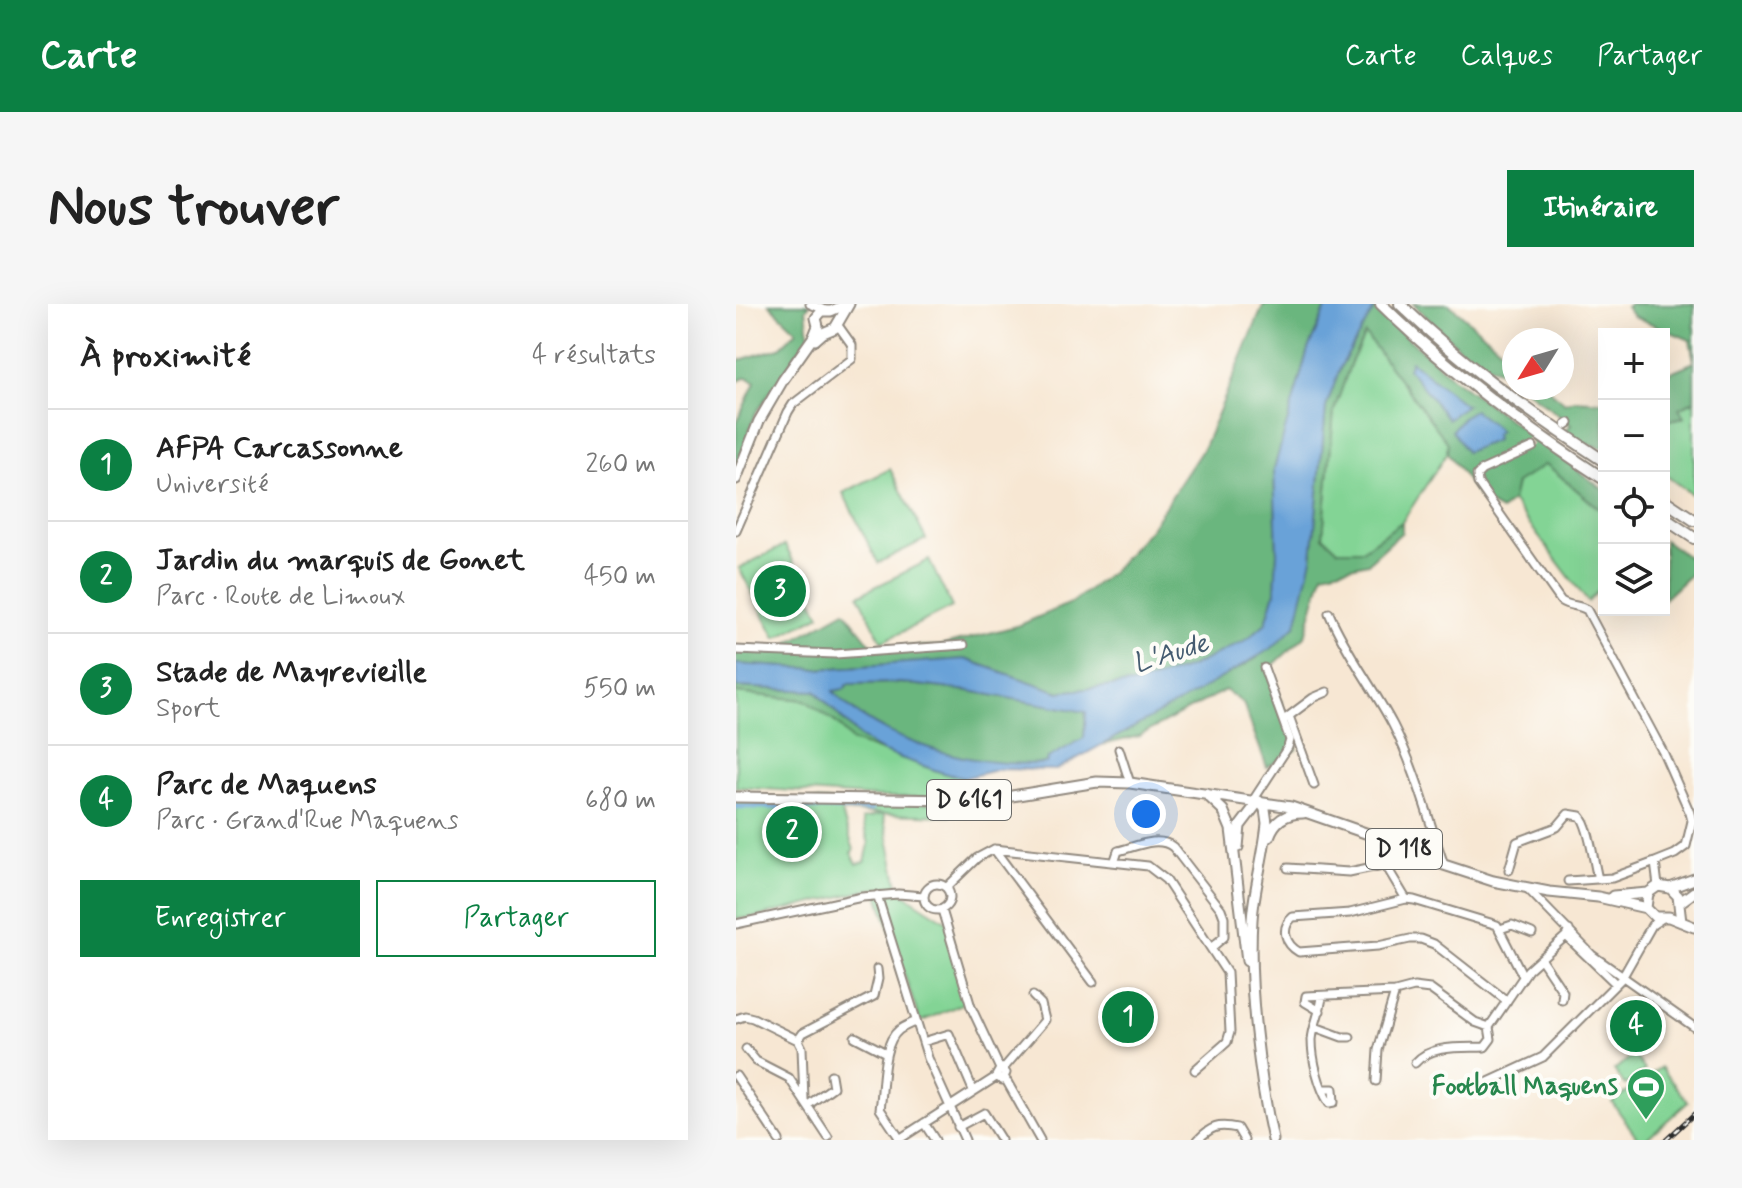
<!DOCTYPE html>
<html lang="fr">
<head>
<meta charset="utf-8">
<style>
	:root { --surface:#fff; --page:#f6f6f6; --text:#222; --muted:#767676; --line:#e0e0e0; --accent:#0b8043 }
	body { margin:0; font-family:Mynerve,sans-serif; background:var(--page); color:var(--text) }
	.controls { position:absolute; right:24px; top:24px; display:grid; overflow:hidden; border-radius:0px; box-shadow:0 8px 32px #0002 }
	.controls button { width:72px; height:72px; display:grid; place-items:center; padding:0; border:0; border-bottom:2px solid var(--line); background:var(--surface); color:var(--text); font:40px sans-serif }
	.compass { position:absolute; left:766px; top:24px; width:72px; height:72px; border-radius:50%; background:var(--surface); box-shadow:0 8px 32px #0002; rotate:233deg }
	.you { position:absolute; left:410px; top:510px; width:28px; height:28px; margin:-20px; border:6px solid #fff; border-radius:50%; background:#1a73e8; box-shadow:0 0 0 12px #1a73e833 }
	.badge { display:grid; place-items:center; width:52px; height:52px; border-radius:50%; background:var(--accent); color:#fff; font-size:26px; font-weight:700 }
	.pin { position:absolute; translate:-50% -50%; border:4px solid #fff; box-shadow:0 2px 8px #0006 }
	.list { margin:0; padding:0; list-style:none }
	h2 { display:flex; justify-content:space-between; align-items:center; height:104px; margin:0; padding:0 32px; font-size:34px }
	h2 small { font-size:26px; font-weight:400; color:var(--muted) }
	.list li { display:grid; grid-template-columns:52px 1fr auto; gap:24px; align-items:center; box-sizing:border-box; height:112px; padding:0 32px; border-top:2px solid var(--line) }
	.list b { display:block; font-size:30px; white-space:nowrap }
	.list p { margin:0; font-size:26px; white-space:nowrap; color:var(--muted) }
	.list em { font-size:26px; font-style:normal; color:var(--muted) }
	.actions { display:flex; gap:16px; padding:24px 32px }
	.actions a { flex:1; padding:18px 0; border:2px solid var(--accent); border-radius:0px; text-align:center; font-size:28px; color:var(--accent) }
	.actions .main { background:var(--accent); color:#fff }
	.icon { flex:none; width:44px; height:44px; fill:none; stroke:currentColor; stroke-width:2; stroke-linecap:round; stroke-linejoin:round }
	.map { position:relative; flex:none; width:958px; height:836px; overflow:hidden; border-radius:0px }
	header { display:flex; align-items:center; gap:48px; box-sizing:border-box; height:112px; padding:0 40px; background:var(--accent); color:#fff }
	header strong { font-size:38px }
	nav { display:flex; gap:44px; margin-inline-start:auto; font-size:28px }
	.intro { display:flex; align-items:center; justify-content:space-between; box-sizing:border-box; height:192px; padding:0 48px }
	h1 { margin:0; font-size:56px }
	.button { padding:20px 36px; border-radius:0px; background:var(--accent); color:#fff; font-size:28px; font-weight:700 }
	main { display:flex; gap:48px; padding:0 48px }
	aside { flex:1; background:var(--surface); border-radius:0px; box-shadow:0 8px 32px #0002 }
	.map>svg:first-child { display:block }
</style>
</head>
<body>
<header>
<strong>Carte</strong>
<nav><a>Carte</a><a>Calques</a><a>Partager</a></nav>
</header>
<div class="intro"><h1>Nous trouver</h1><a class="button">Itinéraire</a></div>
<main>
<aside>
<h2>À proximité<small>4 résultats</small></h2>
<ul class="list">
<li><span class="badge">1</span><div><b>AFPA Carcassonne</b><p>Université</p></div><em>260 m</em></li>
<li><span class="badge">2</span><div><b>Jardin du marquis de Gonet</b><p>Parc · Route de Limoux</p></div><em>450 m</em></li>
<li><span class="badge">3</span><div><b>Stade de Mayrevieille</b><p>Sport</p></div><em>550 m</em></li>
<li><span class="badge">4</span><div><b>Parc de Maquens</b><p>Parc · Grand'Rue Maquens</p></div><em>680 m</em></li>
</ul>
<div class="actions"><a class="main">Enregistrer</a><a>Partager</a></div>
</aside>
<div class="map">
<svg width="958" height="836" viewBox="0 0 958 836">
	<rect width="100%" height="100%" fill="#fdfcf7"/>
	<filter id="ink" filterUnits="userSpaceOnUse"><feTurbulence type="fractalNoise" baseFrequency=".0125" numOctaves="2"/><feDisplacementMap in="SourceGraphic" scale="16" xChannelSelector="R" yChannelSelector="G"/><feConvolveMatrix kernelMatrix="1 2 1 2 8 2 1 2 1" color-interpolation-filters="sRGB"/></filter>
	<filter id="wash" filterUnits="userSpaceOnUse"><feTurbulence type="fractalNoise" baseFrequency=".006" numOctaves="4" result="noise"/><feDisplacementMap in="SourceGraphic" scale="32" xChannelSelector="R" yChannelSelector="G"/><feGaussianBlur stdDeviation="1.8" result="paint"/><feColorMatrix in="noise" values="0 0 0 0 0 0 0 0 0 0 0 0 0 0 0 0 0 1.4 0 .05"/><feComposite in="paint" operator="in"/></filter>
	<g filter="url(#wash)">
		<rect width="100%" height="100%" fill="#f7e7d3"/>
		<path fill="#83d495" stroke="#578060" stroke-width="2" fill-rule="evenodd" d="M629,30L712,139L711,149L666,218L626,246H602L587,232L598,107L615,58Z
			M958,97V192L928,170V117L947,114L942,104Z
			M810,160L868,209V280L852,298L776,197L780,179Z
			M154,165L190,235L142,259L107,189Z
			M49,241L84,311L40,334L3,264Z
			M193,256L216,303L146,338L123,291Z
			M0,389L69,396L103,421L117,437L207,469L228,474L205,493H143L0,483Z
			M0,495L215,500L214,512L147,510L163,587L213,619L231,698L184,718L140,584L20,613L0,615ZM105,507L147,510L126,515L133,540L129,558L121,560L115,548L118,546Z
			M898,751L909,766L889,781L878,766Z
			M925,763L952,798L909,836H903L876,798Z"/>
		<path fill="#6ab67e" stroke="#4a7054" stroke-width="2" d="M33,0H74L70,5L73,32L19,110L0,166V120L19,78L11,73L0,78V57L43,44L61,27Z
			M528,0H592L572,45L538,165L541,249L539,288L530,319L510,336L457,362L403,379L323,388L229,355L82,365L0,360V347L36,348L109,307L140,347L163,342H204L284,321L337,298L378,266L415,224L468,143Z
			M677,0H713L778,56V77L769,69L734,54Z
			M894,0H958V57L954,36L897,12L890,3Z
			M638,4L718,75L868,186V209L810,160L780,179L776,197L765,207L745,196L711,149L712,139L629,30L615,58L598,107L587,232L602,246H626L666,218V228L632,259L587,269L569,332L534,364L561,445L531,463L507,399L489,386L403,432L366,441L521,354L576,254L590,103L605,62Z
			M958,58V97L943,104L948,113L928,117V71Z
			M787,84H811L829,99L839,96L868,98V144L848,139L830,126L835,121Z
			M928,236L958,257V267L928,295Z
			M165,379L233,387L350,408L348,434L312,454L311,459C241,465 144,440 96,386L108,385L112,380Z
			M0,383L79,387L125,434L148,448L116,437L103,421L69,396L0,389Z"/>
		<path fill="#69a2d8" stroke="#4a6682" stroke-width="2" fill-rule="evenodd" d="M592,0H641L605,62L590,103L576,254L560,321L536,344L444,398L320,466L264,465L228,474L207,469L148,448L125,434L79,387L0,383V360L82,365L229,355L323,388L403,379L457,362L510,336L530,319L539,288L541,249L538,165L572,45ZM165,379L233,387L350,408L348,434L312,454L310,459C243,465 143,439 97,387L108,385L112,380Z
			M675,57L729,101H730L712,115L672,64Z
			M738,106L764,127L759,130L760,136L730,148L716,126L728,112Z"/>
		<g fill="none" stroke-linecap="round" stroke-linejoin="round">
			<path stroke="#69a2d8" stroke-width="6" d="M0,502L135,505"/>
		</g>
	</g>
	<g filter="url(#ink)">
		<g fill="none" stroke-linecap="round" stroke-linejoin="round">
			<path stroke="#cec1b1" stroke-width="7" stroke-dasharray="7 3.5" stroke-linecap="butt" d="M797,143L830,121"/>
			<g stroke="#91897f" stroke-width="11">
				<path id="minor" d="M74,0L89,6
					M830,121L833,119
					M797,143L746,166L741,171L742,179L825,297C834,303 842,300 851,306L928,450L954,509L956,517L950,542L939,550L919,558L922,582
					M0,227L52,108L57,100L116,55V41L101,20
					M593,309C610,349 637,383 657,421C680,466 692,514 708,561
					M0,346L99,350L228,341
					M553,412L578,481
					M549,415L577,394L591,388
					M383,445L394,479
					M518,495L552,443L554,436L528,364
					M258,545L357,678
					M379,556L382,547C399,543 422,531 437,543L485,605L488,613V633L476,643
					M552,564L613,568L647,561L652,565L670,595
					M773,566L781,538L821,523L832,510L844,512C853,520 858,560 862,575
					M832,577L876,574L919,558
					M188 593a13 13 0 1 1 26 0a13 13 0 1 1-26 0Z
					M211,583L241,554L258,545L412,562L430,576L491,669L494,728L491,738L459,766
					M791,584L856,651L958,723
					M141,591L192,754L229,836
					M206,606L235,703L264,765L270,769L266,776L260,772L264,765
					M0,620L126,593L162,590L188,592
					M764,625L776,621L796,629
					M830,632L880,680
					M805,655L827,688L826,696
					M586,692C585,707 577,721 576,736C576,756 583,783 593,799L598,798L597,785H587
					M771,697L698,640L685,635H674L642,642L563,648C549,640 544,624 557,613L614,609L670,595L678,596L761,621L787,672
					M584,707L569,698L570,692L659,688L678,683L694,685L739,718L753,723
					M0,715L9,712L17,714L62,736L66,744L68,795
					M579,723L606,733H614
					M753,723L792,666L830,632L833,626
					M119,733L150,749
					M62,736L67,729L138,692L142,675L141,665
					M187,738L213,730L237,786
					M10,745L20,757L53,774L92,833
					M679,759C695,740 727,744 749,743L755,735L753,723
					M267,765L309,716L305,700L297,692
					M0,772L43,836
					M269,774L304,836
					M640,777L642,746L659,688
					M733,787L807,753L886,674L916,621L925,615
					M72,801L97,783L95,771
					M188,819L199,836
					M222,823L248,809L265,836
					M164,835L144,805C148,783 145,740 163,726C168,722 175,720 180,717
					M162,836L260,773
					M462,836C475,822 483,820 501,824L508,836"/>
			</g>
			<g stroke="#91897f" stroke-width="13">
				<path id="major" d="M79,36L87,29L99,24L113,0
					M0,175L23,117L47,76L78,32L82,22L80,14L86,7H95L111,0
					M470,490L487,506L495,525L511,657
					M0,493L223,496L276,492L361,478L394,479L555,503L638,532L708,561L757,577L813,588L862,593L910,604
					M523,497L529,505L531,519C528,552 518,584 516,616C512,679 523,774 537,836
					M533,533C538,517 550,509 567,509
					M502,543L504,522L523,497
					M934,584L942,592L945,618
					M912,589L910,604L919,613H933L958,623
					M877,592L912,589L922,582L934,584L958,575
					M943,599L958,588"/>
			</g>
			<g stroke="#91897f" stroke-width="14">
				<path id="highway" d="M645,0C713,67 788,123 868,175
					M664,0C726,60 796,110 868,157
					M928,196L958,216
					M928,214L958,234"/>
			</g>
			<use href="#minor" stroke="#fff" stroke-width="7"/>
			<use href="#major" stroke="#fff" stroke-width="9"/>
			<use href="#highway" stroke="#fff" stroke-width="10"/>
			<g stroke="#2b2b2b" stroke-width="5">
				<path id="rail" d="M930,836L958,810"/>
			</g>
			<use href="#rail" stroke="#fdfcf7" stroke-width="2" stroke-dasharray="6" stroke-linecap="butt"/>
		</g>
	</g>
	<defs>
		<g id="stadium-pin" transform="scale(2)"><path d="M0 17L-7.5 6A9.5 9.5 0 1 1 7.5 6Z" fill="#2e9e5b" stroke="#fdfcf7"/><path d="M0-5a6.5 5 0 1 0 0 10a6.5 5 0 1 0 0-10ZM-3.5-1.8h7v3.6h-7Z" fill="#fff"/></g>
	</defs>
	<g fill-rule="evenodd">
		<use href="#stadium-pin" x="910" y="783"/>
	</g>
	<g text-anchor="middle" dominant-baseline="central" stroke-width="8" stroke-linejoin="round" paint-order="stroke">
		<g fill="#fdfcf7" stroke="#6a6a68" stroke-width="2">
			<rect x="191" y="476" width="84" height="40" rx="6"/>
			<rect x="630" y="525" width="76" height="40" rx="6"/>
		</g>
		<g font-size="24" font-weight="bold" fill="#2b2b2b">
			<text x="233" y="496">D 6161</text>
			<text x="668" y="545">D 118</text>
		</g>
		<g font-size="26" font-weight="bold" fill="#27864d" stroke="#fdfcf7" text-anchor="end">
			<text x="882" y="783">Football Maquens</text>
		</g>
		<g font-size="28" font-style="italic" fill="#445b70" stroke="#fdfcf7">
			<text transform="translate(435 350) rotate(-17)">L'Aude</text>
		</g>
	</g>
</svg>
<div class="controls">
<button>+</button>
<button>−</button>
<button><svg class="icon" aria-label="locate" viewBox="0 0 24 24"><circle cx="12" cy="12" r="6"/><path d="M12 2v4M12 18v4M2 12h4M18 12h4"/></svg></button>
<button><svg class="icon" aria-label="layers" viewBox="0 0 24 24"><path d="M12 4l9 5-9 5-9-5zM3 14l9 5 9-5"/></svg></button>
</div>
<svg class="compass" viewBox="-18 -18 36 36"><path d="M0-13l5 13h-10z" fill="#e53935"/><path d="M0 13l5-13h-10z" fill="#767676"/></svg>
<div class="you"></div>
<div class="pin badge" style="left:392px;top:713px">1</div>
<div class="pin badge" style="left:56px;top:528px">2</div>
<div class="pin badge" style="left:44px;top:287px">3</div>
<div class="pin badge" style="left:900px;top:722px">4</div>
</div>
</main>
</body>
</html>
